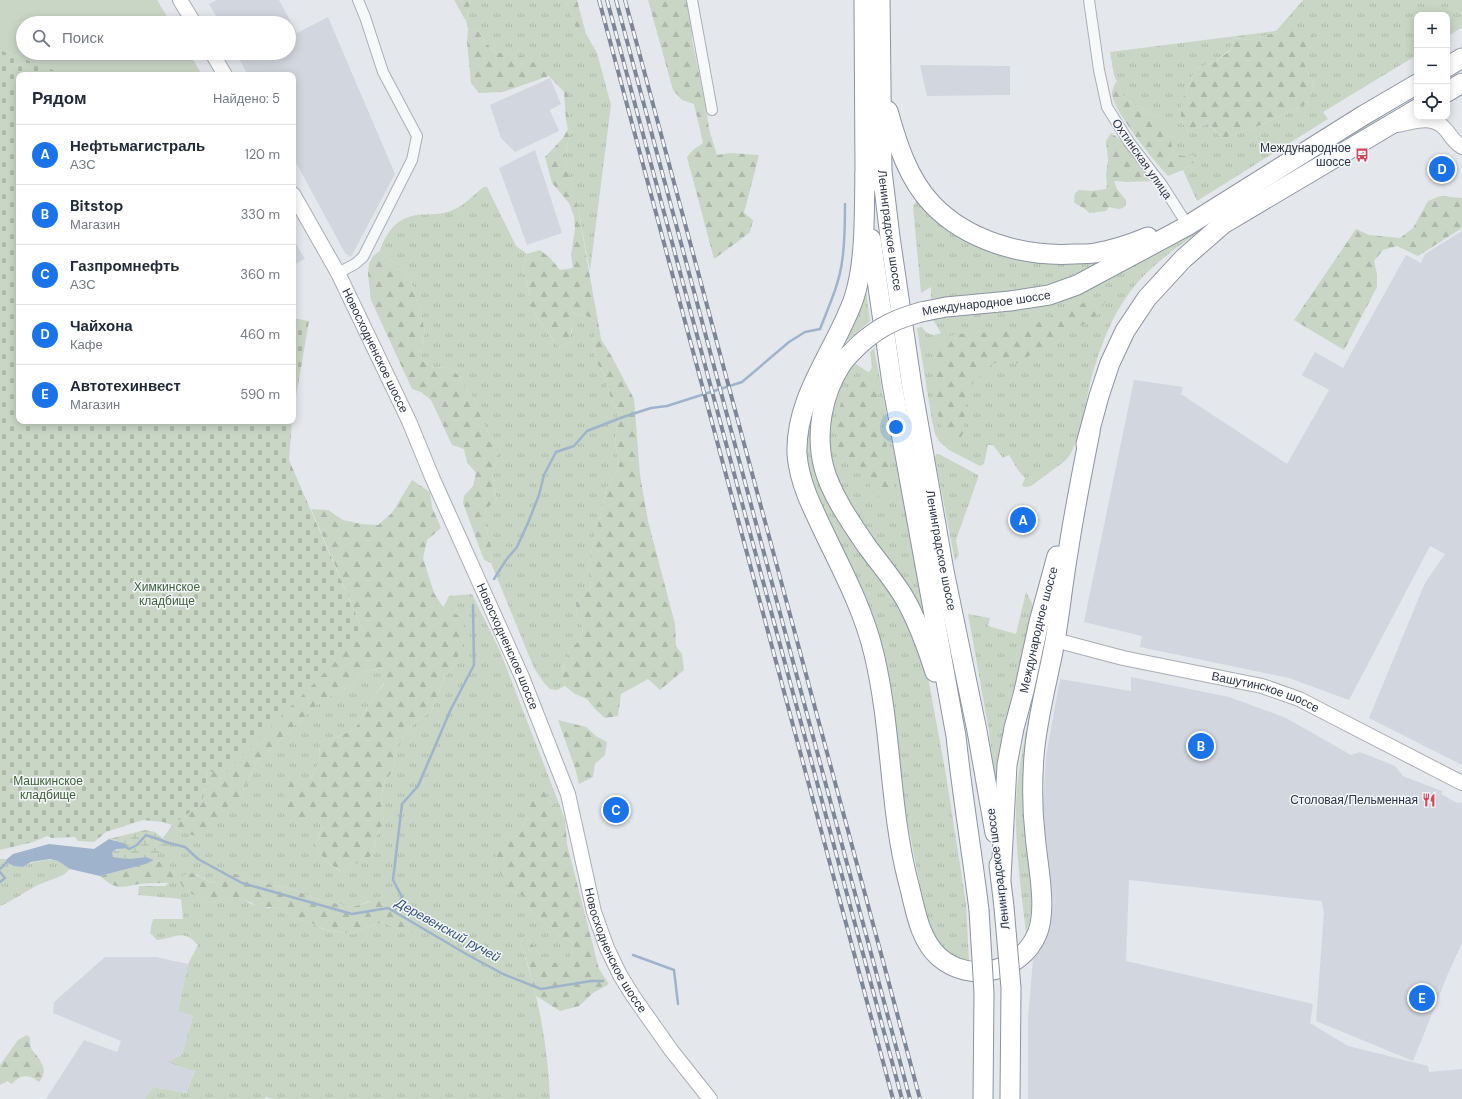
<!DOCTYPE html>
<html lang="ru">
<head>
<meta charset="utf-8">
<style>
	:root { --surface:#fff; --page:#f6f6f7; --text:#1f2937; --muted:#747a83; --line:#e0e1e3; --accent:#1a73e8 }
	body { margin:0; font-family:"DM Sans",sans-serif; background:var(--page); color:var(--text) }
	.controls { position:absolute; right:12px; top:12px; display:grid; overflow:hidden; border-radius:8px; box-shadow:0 2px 10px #0003 }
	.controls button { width:36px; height:36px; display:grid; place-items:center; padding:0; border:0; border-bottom:1px solid var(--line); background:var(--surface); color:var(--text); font:20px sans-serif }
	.you { position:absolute; left:896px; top:427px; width:14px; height:14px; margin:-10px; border:3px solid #fff; border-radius:50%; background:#1a73e8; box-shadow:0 0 0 6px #1a73e833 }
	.badge { display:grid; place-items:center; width:26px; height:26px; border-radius:50%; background:var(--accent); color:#fff; font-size:13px; font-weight:700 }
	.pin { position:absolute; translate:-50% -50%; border:2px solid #fff; box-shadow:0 1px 4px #0006 }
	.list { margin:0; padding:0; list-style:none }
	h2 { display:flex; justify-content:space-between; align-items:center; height:52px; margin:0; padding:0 16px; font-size:17px }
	h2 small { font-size:13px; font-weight:400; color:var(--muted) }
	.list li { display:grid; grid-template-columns:26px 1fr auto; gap:12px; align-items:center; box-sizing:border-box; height:60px; padding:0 16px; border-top:1px solid var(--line) }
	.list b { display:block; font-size:15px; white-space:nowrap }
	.list p { margin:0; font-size:13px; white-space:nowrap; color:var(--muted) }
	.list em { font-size:13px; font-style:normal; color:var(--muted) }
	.icon { flex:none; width:22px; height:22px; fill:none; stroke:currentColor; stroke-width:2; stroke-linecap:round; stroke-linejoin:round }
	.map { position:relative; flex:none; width:1462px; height:1099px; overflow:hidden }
	.search { position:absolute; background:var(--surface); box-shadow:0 2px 10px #0003; left:16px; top:16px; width:280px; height:44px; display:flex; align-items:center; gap:10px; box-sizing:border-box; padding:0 14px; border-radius:22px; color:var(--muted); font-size:15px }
	.panel { position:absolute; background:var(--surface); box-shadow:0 2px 10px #0003; left:16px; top:72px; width:280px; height:352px; border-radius:8px }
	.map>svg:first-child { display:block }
</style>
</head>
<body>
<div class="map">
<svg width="1462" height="1099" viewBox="0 0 1462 1099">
	<defs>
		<pattern id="grass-tufts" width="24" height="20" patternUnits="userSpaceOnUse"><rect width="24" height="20" fill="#c9d6c5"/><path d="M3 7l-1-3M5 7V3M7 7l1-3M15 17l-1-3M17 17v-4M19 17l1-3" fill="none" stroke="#adb8ab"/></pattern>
		<pattern id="forest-firs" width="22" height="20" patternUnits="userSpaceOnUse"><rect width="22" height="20" fill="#c9d6c5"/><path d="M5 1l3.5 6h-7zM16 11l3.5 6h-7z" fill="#adb8ab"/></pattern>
		<pattern id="wetland-marsh" width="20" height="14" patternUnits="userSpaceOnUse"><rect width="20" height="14" fill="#c9d6c5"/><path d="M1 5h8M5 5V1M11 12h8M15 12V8" fill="none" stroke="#adb8ab"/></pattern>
		<pattern id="cemetery-stones" width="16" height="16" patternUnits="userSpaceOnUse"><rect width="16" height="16" fill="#c9d6c5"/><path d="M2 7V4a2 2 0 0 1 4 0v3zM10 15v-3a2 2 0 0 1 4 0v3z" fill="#adb8ab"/></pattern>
	</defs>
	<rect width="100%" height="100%" fill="#e4e7ec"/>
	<path fill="#d2d6de" d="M217,0H279L297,33L328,17L395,174L351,257L345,253L293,157V75H248L236,53H289V23H220L209,4Z
		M920,65L1010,66V95L927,96Z
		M550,78L561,104L550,110L559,131L515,152L501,138L490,105Z
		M535,150L562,233L527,245L499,168Z
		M1462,231V765L1369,718L1425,583L1445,554L1430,546L1349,700L1289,678L1140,647L1142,636L1084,622L1134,380L1183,387L1181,394L1287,464L1329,390L1302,375L1315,352L1343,368L1406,255L1421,263L1425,254Z
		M293,239L305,259L293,265Z
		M1131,677L1229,697L1286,718L1351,755L1360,752L1395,766L1403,776L1442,791L1441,794L1457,803L1460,802L1462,803V943L1447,976L1413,1061L1316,1021L1324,912L1321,901L1129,880L1126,961L1313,1004L1310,1023L1348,1046L1428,1066L1429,1072L1462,1069V1099H1028V1018L1033,960L1049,931L1053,902L1043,807L1046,756L1060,679L1131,691Z
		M105,957H156L188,964L178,1011L193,1016L182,1055L168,1062L195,1070L186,1093L153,1087L145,1099H46L84,1040L117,1052L121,1041L53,1013L54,1002Z"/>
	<path fill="url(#grass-tufts)" fill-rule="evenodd" d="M471,0H566L578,34H586L597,53L611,105L590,271L577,204L564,159L571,128L564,83L510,53H496L486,43L479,32L468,29L466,21Z
		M1303,0H1462V27L1447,37V15H1417V55L1323,112L1328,119L1197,201L1183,170L1196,161L1184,156L1175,154L1171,143L1157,117L1125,99L1114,75L1110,52L1276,31ZM1278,32L1303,61L1314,86L1306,104L1261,125L1222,139L1209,123L1188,131L1181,121V99L1185,95L1195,69L1212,63L1230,50L1234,38L1249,40Z
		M1381,115L1384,118L1282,179L1280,177Z
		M484,187H487L516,246L527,254C521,271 523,273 529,290C531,296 529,302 532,308C538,323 551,334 560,349C574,338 573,330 571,313L587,316L597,324L593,350L597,363L604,374L611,399L617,410L618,417L615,442L619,467L607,487L588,566L591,585L589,590L576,602L577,615L583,628L580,640L570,649L562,673L565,686L557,690L550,689L544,683L534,668L491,563L492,549L484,522L486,509L497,500L492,473L498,460V446L490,436L483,423L474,398L465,387L458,375L447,367L434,368L422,360L420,347L425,333L420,307L414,294L411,280L403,270L380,251C384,237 394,221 409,217C422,212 440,217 455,209C466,204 474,194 484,187Z
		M922,201L965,237L1114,256C1092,266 1068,279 1044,285C1007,294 968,295 931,299V287L921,293L913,206L916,202Z
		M1212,222C1188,240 1157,260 1138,282C1114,309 1100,346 1091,380C1085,402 1081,445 1065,461L1031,486L1026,487L1022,486L1025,478L1018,470L1009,455L1003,458L993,445H988L984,464L980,466L949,450L939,441L935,434L932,421L917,328L922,327C926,334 933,337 941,333L932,318L984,312L1173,240Z
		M865,283L870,321L842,345Z
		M874,348L927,625L846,498L832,464L829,447L828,428L838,386L853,362L868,372L870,371L872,367L870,352Z
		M816,394L812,429L900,606L927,672L946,775L966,903L969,963L963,961L946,952L938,942L931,929L924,906L903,799L888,681L816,498L805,458V438Z
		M936,454H939L978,475V478L956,540L959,555L955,561L935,458Z
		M1026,592L1032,603L1033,613L1002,734L999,790L996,786L989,731L968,614L990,618L988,626L1016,634Z
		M472,594L500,651L565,819L552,805L543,790L527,818L519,835L508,839V888L523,896L531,911L558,934L574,943L570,959L560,966L541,956L526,936L520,942C538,992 548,1046 550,1099H275L266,1097L265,1099H145L153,1087L186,1093L195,1071L167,1062L182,1055L193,1016L178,1011L188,964L198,945C182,928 177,938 157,940L150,933L153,919H183L181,899L138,895L139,886H165L169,883L162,861L154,860L161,849L169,843L163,838L172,825L181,832L241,796L256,763L320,701L352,685L363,672L384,668V683L373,697L355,729L337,737L320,742L319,762L311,778H293L312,814L323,828L316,845L325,861L340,871L373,855L376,837L384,821L381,803L383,785L393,770L396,752L404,736L415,722L431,712L444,678L455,664L459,616L443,608L449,596ZM196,874L208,881L217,883L224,877L242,876L250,880L295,890L313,898L351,907L360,905L369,901L417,932C403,933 395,928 383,922L361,929L354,934L325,930L309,922L301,920L277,907L268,908L251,904L244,899L235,897H226L218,901L209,902L193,895Z
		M1038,671L1043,672L1032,906L1030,921L1026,934C1021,886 1013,836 1017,788C1021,748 1031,709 1038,671Z
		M0,859H7L6,862L23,867C30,863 34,862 41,861C56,858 58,861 70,869C61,879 47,880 36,886C24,892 13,901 0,906Z"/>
	<path fill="url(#forest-firs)" d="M454,0H471L466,21Z
		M566,0H577L586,34H578Z
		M648,0H688L692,14V40L706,107L709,129L717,155L730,153L759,155L744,213L753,220L750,232L736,243L714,259L687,157L693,150L703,143L694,104L682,100L673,90Z
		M468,29L479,32L486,43L496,53H510L524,57L560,77L564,83L569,98L571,128L564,159L577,203L601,339L612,357L634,399L640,475L648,521L675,624L676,646L682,654L684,670L660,690L648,679L621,694L618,716L605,718L595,709L587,699L575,694L565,686L562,673L570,649L580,640L583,628L577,615L576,602L589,590L591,586L588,566L607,487L619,467L615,442L618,417L617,410L611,399L604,374L597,363L593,350L597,324L587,316L572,313V327L570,340L560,349C552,335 538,323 532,308C529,302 531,296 529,290C523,273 521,271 527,254L540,250L550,258L560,270L573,268L571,255L575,229L574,216L569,203L552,183L545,157L563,138L568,129L566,120L564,92L549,76L503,92L479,93L471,83L467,42Z
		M1304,29L1319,42L1303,61L1314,86L1306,104L1261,125L1222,139L1209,123L1188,131L1181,121V99L1185,95L1195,69L1212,63L1230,51L1234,38L1249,40L1278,32Z
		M1117,81L1125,99L1157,117L1174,135L1171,143L1175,154L1184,156L1193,155L1196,161L1183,170L1168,176C1154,161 1115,113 1112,95C1112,89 1114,85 1117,81Z
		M1111,133C1122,139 1148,168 1151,181L1128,182L1114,181L1117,189L1126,200V204L1123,208L1118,209L1109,207L1106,211L1089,213C1085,207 1079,207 1074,202L1075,193L1079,190L1092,191L1106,189L1107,185L1106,174L1108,160L1106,141Z
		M1440,196L1462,198V228L1418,256L1397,246L1383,250L1374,261L1377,274V287L1344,350L1294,320L1356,229L1369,235L1400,238L1413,228L1428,201Z
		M380,251L403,270L411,280L414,294L420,307L425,333L420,347L422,360L434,368L447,367L458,375L465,387L474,398L483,423L490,436L498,446V460L492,473L497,500L486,509L484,522L492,549L491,563L484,560L463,503L464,496L473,486L476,473L467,462L464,449L452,445L431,400L421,392L412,389L371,300L368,274L369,264L373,256Z
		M1100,296L1107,299L1098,314L1085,323L1027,357L1020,363H995L988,367L970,386L966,393L964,431L960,440L952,442C932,423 935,381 932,355C936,341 944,337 957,334L1018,331Z
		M865,379L872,383L877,389L894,487L891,495L883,499C865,488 873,480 861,467C855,460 844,460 839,451C834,442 837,413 841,403C846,393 858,388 865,379Z
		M412,480L430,492L432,507L441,528L427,540L423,558L434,593L443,607L459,616L468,631L455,664L444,678L431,712L415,722L404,736L396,752L393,770L383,785L381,803L384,821L376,837L373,855L341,871L325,861L316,845L323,828L312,815L296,823L281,812L284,794L293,778H311L319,762L320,742L337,737L355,729L373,697L384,684L383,668L363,672L352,685L320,701L256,763L241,796L231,811L212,826L196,836L181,832L172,825L202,804L208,771L364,633L311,509L328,510L343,520L361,524L378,525L392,513Z
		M558,720L586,727L596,736L607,742L605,755L595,764L593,777L579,784L575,768Z
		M543,790L552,805L565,819L567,844L599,969L609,984L593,993L579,1006L560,1011L536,996L529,968L520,942L526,936L541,956L560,965L570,959L574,943L558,934L531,911L523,896L508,888L496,865L495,849L508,839L519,835L527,818L526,796Z
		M154,860L162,861L174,876L169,883C159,883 149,883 140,884C120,887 117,891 100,876L146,864Z
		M192,873L208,881L217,883L224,877L232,873L242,876L250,880L295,890L313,898L351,907L360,905L377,899L386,900L415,922L417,932C403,933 395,928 383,922L361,929L354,934L326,930L309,922L301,920L277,907H259L244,899L235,897H226L218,901L209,902L200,899L184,889L180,882L183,875Z
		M27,1035L30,1038C30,1041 30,1045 31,1048C32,1051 35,1053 37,1056C44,1065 47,1073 39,1082C30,1074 20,1074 12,1084L7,1081L0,1085V1065L18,1040Z"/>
	<path fill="url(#wetland-marsh)" d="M145,830L155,832L169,843V846L161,850L154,860L146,857L128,859L113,857L112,852L122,848V842L109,839Z"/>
	<path fill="url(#cemetery-stones)" d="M0,50L67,75H19V421H292L289,460L364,633L224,774L208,771L202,804L172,825L163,822L143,820L106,832L94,842L78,841L75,837L52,838L47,836L33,842L0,850Z
		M293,318L309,321L293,414Z"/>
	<path fill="#c9d6c5" d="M0,0H157L171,23H23V53H189L202,75H67L0,50Z"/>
	<path fill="#9fb4cc" d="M109,839C117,842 124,841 129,848L117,849L112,852L113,857L128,859L146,857L154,860L146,864L100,876L70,869L58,861L50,859L31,862L23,867L14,866L6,862L7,859L13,854L49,844L94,849Z"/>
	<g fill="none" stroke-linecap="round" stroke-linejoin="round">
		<path stroke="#9fb4cc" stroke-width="2.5" d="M494,579L506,560L517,547L528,523L539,495L544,475L556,452L574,446L587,431L623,417L651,408L667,406L742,382L789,342L805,332L820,329C828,308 839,285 842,262C845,243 845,223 845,204
			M127,848L129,849L137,845L146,835L169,843L185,847L198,859L242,883L352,914L388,908L468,955L503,974L541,989L591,981H603
			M0,869L8,861
			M0,872L5,878L0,882
			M394,911L402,897L393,880L402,804L418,786L451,709L474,665L473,605
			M633,955L674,970L678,1004"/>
		<g stroke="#a9aeb7" stroke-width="12">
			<path id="street" d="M692,0L712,110
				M1089,0L1099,70L1107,107L1129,142L1162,185L1185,221
				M338,273L355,264L363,257L412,160L417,136L383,72L365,17L358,0"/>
		</g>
		<g stroke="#a9aeb7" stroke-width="16">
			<g id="secondary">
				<path d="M180,0L194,23"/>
				<path d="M212,53L225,75"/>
				<path d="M1398,125C1416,121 1434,114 1447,131C1452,138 1455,143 1462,147"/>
				<path id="s1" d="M293,194L338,273L409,421L432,477L522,677L568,794L594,912L607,948L620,975L633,996L671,1050L710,1099"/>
				<path id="s2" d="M1055,640L1123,658L1262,686L1299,699L1462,783"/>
			</g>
		</g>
		<g stroke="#8b94a3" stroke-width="21">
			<g id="highway">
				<path d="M864,0L865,173L866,187"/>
				<path id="s3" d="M880,0L882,171L890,237L912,387L944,571L977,731L995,833"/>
				<path d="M1447,67L1462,58"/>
				<path d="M1447,92L1462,83"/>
				<path d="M888,111C897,143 908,179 932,204C967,241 1024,257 1074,254C1081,254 1089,254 1095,253C1113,250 1131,244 1148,237"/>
				<path d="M865,173C864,212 866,261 854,298C836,350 795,396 797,454C798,468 802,482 807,495C829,548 861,598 874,654C892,729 889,807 908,881C915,906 918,938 939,957C970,984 1021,972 1037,934C1048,909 1037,862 1035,834C1032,808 1032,783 1034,756C1037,718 1048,679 1055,641C1060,612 1063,582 1068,553C1074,512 1082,472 1090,432"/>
				<path d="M871,239L892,383L956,736C962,794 972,852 979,910"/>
				<path id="s4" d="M921,312L946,307L1010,301L1049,295L1077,285L1187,226L1364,115L1417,84"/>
				<path d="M861,343C854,350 846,357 841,365C822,395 815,434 824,468C831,494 851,523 866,545C879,563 894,580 905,599C918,622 927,647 935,672"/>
				<path d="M1086,444L1099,396L1110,363L1125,331L1147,298L1183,259L1223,224L1417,109"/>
				<path d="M999,865L1004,907"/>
				<path id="s5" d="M1001,878L1007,765L1014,728L1024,691L1039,622L1057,556"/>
			</g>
		</g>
		<use href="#street" stroke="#f7f8fa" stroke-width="10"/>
		<use href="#secondary" stroke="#fff" stroke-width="14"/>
		<use href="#highway" stroke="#fff" stroke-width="19"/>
		<g stroke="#7d8696" stroke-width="4">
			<path id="rail" d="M599,0L893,1099
				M607,0L902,1099
				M616,0L910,1099
				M625,0L920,1099"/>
		</g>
		<use href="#rail" stroke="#f4f6f9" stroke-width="2.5" stroke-dasharray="8" stroke-linecap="butt"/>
		<g stroke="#8b94a3" stroke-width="21" stroke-linecap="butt">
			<path id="highway-bridge" d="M861,343C881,326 896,319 921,312
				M1004,907L1011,988L1010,1099
				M979,910L984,993L983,1099"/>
		</g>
		<use href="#highway-bridge" stroke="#fff" stroke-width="19"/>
	</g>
	<defs>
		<g id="bus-bare" transform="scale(1.08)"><path d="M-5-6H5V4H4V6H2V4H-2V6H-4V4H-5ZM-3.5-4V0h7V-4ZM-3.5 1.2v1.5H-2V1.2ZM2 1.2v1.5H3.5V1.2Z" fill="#d1495b" stroke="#f4f6f9" stroke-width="2.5" paint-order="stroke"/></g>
		<g id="restaurant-bare" transform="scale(1.08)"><path d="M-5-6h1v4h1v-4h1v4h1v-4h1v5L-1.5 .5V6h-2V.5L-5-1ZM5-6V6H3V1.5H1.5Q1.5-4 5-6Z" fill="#d1495b" stroke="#f4f6f9" stroke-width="2.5" paint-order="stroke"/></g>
	</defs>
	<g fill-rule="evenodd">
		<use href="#bus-bare" x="1362" y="155"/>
		<use href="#restaurant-bare" x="1429" y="800"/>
	</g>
	<g text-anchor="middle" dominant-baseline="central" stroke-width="3" stroke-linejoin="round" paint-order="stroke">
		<g font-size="12" fill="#2b3445" stroke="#f4f6f9" text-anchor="end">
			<text x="1351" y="148">Международное<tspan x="1351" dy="14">шоссе</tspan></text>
			<text x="1418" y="800">Столовая/Пельменная</text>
		</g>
		<g font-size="12" fill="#2b3445" stroke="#f4f6f9">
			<text transform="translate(1142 159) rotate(55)">Охтинская улица</text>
			<text stroke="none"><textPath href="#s3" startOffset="231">Ленинградское шоссе</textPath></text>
			<text stroke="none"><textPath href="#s4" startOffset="66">Международное шоссе</textPath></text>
			<text stroke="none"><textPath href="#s1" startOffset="177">Новосходненское шоссе</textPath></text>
			<text stroke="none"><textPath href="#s3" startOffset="555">Ленинградское шоссе</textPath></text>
			<text stroke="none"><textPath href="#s5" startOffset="252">Международное шоссе</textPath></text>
			<text stroke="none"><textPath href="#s1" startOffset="501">Новосходненское шоссе</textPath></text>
			<text stroke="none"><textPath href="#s2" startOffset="217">Вашутинское шоссе</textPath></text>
			<text transform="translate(998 869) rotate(-97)">Ленинградское шоссе</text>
			<text stroke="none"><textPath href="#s1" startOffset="825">Новосходненское шоссе</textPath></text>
		</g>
		<g font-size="12" fill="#3f6138" stroke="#f4f6f9">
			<text x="167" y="587">Химкинское<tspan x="167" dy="14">кладбище</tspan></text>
			<text x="48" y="781">Машкинское<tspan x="48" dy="14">кладбище</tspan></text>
		</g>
		<g font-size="13" font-style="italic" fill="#34527a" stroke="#f4f6f9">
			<text transform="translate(448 930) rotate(29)">Деревенский ручей</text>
		</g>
	</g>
</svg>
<div class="controls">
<button>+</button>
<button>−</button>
<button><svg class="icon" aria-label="locate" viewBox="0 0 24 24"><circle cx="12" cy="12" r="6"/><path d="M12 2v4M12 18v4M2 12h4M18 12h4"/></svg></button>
</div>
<div class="you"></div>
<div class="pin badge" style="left:1023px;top:520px">A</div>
<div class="pin badge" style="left:1201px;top:746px">B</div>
<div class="pin badge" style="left:616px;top:810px">C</div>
<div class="pin badge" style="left:1442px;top:169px">D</div>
<div class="pin badge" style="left:1422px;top:998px">E</div>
<div class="search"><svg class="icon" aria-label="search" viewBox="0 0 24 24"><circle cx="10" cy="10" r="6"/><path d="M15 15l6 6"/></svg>Поиск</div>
<section class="panel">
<h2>Рядом<small>Найдено: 5</small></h2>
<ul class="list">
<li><span class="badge">A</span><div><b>Нефтьмагистраль</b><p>АЗС</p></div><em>120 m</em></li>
<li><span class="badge">B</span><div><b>Bitstop</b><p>Магазин</p></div><em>330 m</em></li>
<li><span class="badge">C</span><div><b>Газпромнефть</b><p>АЗС</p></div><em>360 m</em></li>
<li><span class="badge">D</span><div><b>Чайхона</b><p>Кафе</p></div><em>460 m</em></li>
<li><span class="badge">E</span><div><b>Автотехинвест</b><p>Магазин</p></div><em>590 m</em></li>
</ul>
</section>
</div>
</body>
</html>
